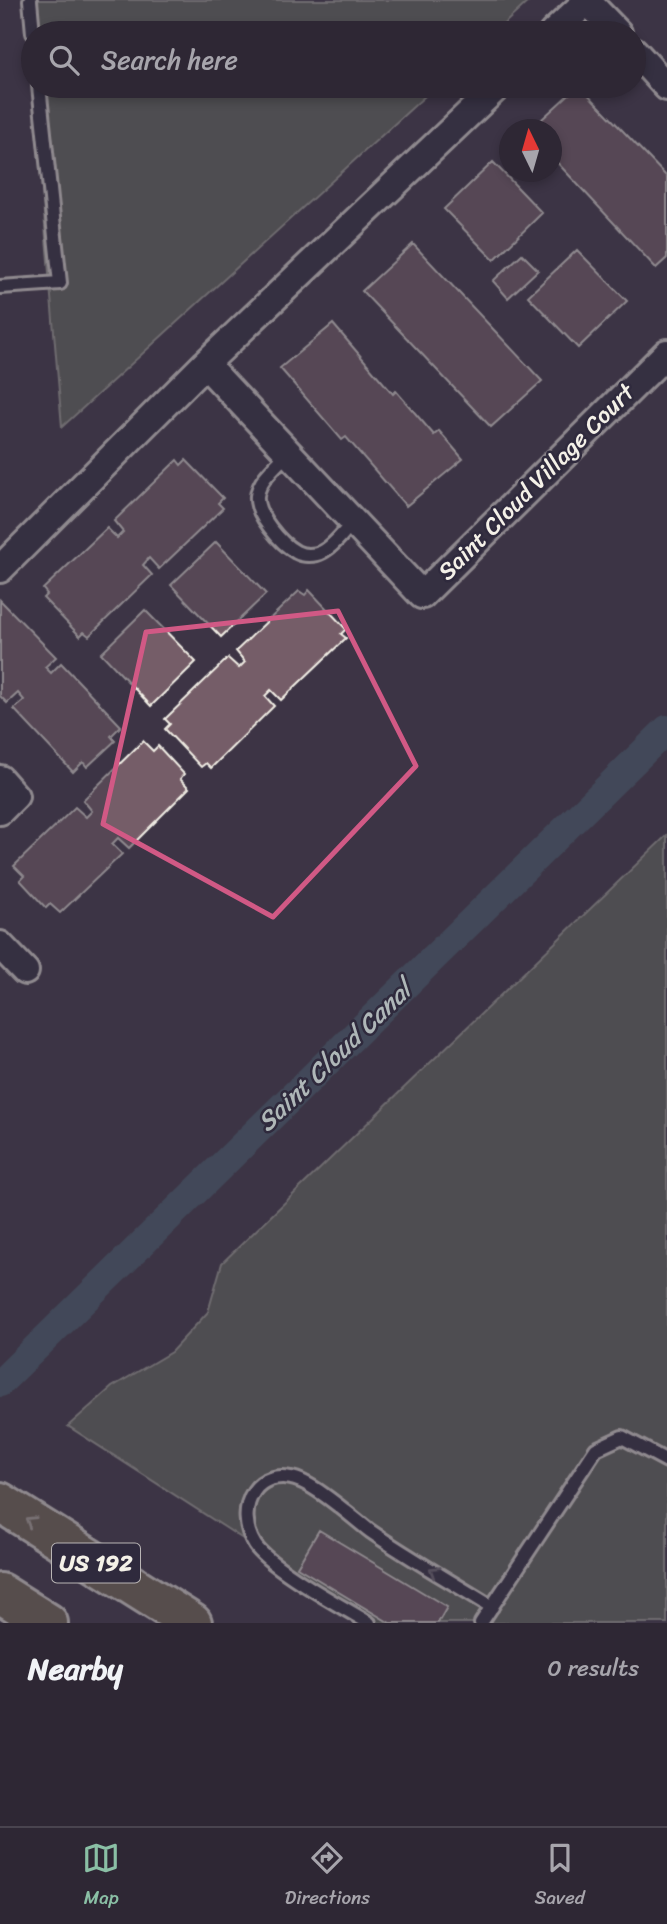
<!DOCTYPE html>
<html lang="en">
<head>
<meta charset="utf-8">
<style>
	:root { --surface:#2e2734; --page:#3a3340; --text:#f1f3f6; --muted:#a7a5ac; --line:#49444f; --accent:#8abfa5 }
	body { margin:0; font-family:Sriracha,sans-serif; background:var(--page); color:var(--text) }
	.compass { position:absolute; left:499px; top:119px; width:63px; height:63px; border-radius:50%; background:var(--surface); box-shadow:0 4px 10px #0003; rotate:355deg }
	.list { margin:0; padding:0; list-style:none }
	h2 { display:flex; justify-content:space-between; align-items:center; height:91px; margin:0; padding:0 28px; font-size:30px }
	h2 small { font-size:23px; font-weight:400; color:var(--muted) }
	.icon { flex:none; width:38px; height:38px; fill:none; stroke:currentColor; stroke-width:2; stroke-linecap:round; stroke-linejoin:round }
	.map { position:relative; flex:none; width:667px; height:1623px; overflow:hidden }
	.search { position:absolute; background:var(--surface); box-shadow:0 4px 10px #0003; left:21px; right:21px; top:21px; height:77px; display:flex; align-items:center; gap:18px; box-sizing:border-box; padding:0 24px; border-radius:38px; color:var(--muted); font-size:26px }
	.sheet { height:203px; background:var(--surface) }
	nav { display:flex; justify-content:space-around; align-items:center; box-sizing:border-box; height:98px; border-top:2px solid var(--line); background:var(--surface); font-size:19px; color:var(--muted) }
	nav a { display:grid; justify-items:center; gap:4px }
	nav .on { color:var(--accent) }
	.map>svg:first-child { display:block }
</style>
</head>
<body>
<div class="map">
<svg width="667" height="1623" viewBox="0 0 667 1623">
	<rect width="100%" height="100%" fill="#3d3445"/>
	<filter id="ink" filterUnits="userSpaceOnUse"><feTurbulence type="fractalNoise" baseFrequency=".0143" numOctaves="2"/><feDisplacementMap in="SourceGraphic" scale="14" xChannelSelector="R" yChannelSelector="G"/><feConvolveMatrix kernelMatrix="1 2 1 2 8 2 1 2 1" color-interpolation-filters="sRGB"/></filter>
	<g filter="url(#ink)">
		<path fill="#656b5e" stroke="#acaea3" stroke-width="2" d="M26,0H530L494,33H33V86H436L62,427Z
			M667,835V1623H373L68,1426L112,1387L171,1352L208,1312L222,1263Z"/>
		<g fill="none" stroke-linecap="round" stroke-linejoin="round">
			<path stroke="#486171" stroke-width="28" d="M0,1383L667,729"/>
		</g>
		<path fill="#755d67" stroke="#f4f1e8" stroke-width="2" d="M578,86H580L667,177V258L656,268L552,157V130H530Z
			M493,162L542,213L494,260L444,209Z
			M413,244L542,381L491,427L362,291Z
			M577,250L627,301L578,348L528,296Z
			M522,254L538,270L508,298L493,281Z
			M333,324L393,394L396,391L434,435L439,431L463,459L406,506L346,437L342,440L280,368Z
			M177,460L181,465L186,460L223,498L218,503L223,508L159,569L149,558L143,565L152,575L89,636L84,632L80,636L43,598L47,594L43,589L107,528L117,538L123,532L114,521Z
			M216,542L266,594L221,637L171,585Z
			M309,590L346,629L341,634L346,638L281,700L271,690L265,696L274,706L211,768L206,763L201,767L165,729L170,724L165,719L228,658L239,668L245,662L236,651L299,591L305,595Z
			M0,600L56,657L45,667L51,673L61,663L121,726L111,736L115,741L87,767L83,762L73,772L14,709L24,700L18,693L7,703L0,696Z
			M145,610L196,662L151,706L101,653Z
			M143,741L153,751L158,746L184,774L180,779L189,788L129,848L118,838L112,844L122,854L60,913L50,904L46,908L20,880L24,876L14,866L75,807L86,817L92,811L83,800Z
			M319,1530L447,1607L438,1623H390L297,1567Z"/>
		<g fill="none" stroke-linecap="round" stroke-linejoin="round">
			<g stroke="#f4f1e8" stroke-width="18">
				<path id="service" d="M30,0L33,33
					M0,287L60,283L39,86
					M288,453C276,466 259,479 257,496C255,514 281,544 296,552C303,556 315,556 322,552C334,546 344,532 353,522
					M369,1623C343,1607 270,1568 255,1545C245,1529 243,1507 254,1491C262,1479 277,1475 291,1478C312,1481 352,1517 370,1531C409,1558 452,1582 492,1607
					M481,1623L596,1449L622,1437L667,1461"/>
			</g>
			<g stroke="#f4f1e8" stroke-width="32">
				<path id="minor" d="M587,1L618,33
					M553,33L588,0
					M634,51L667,87
					M205,364L422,595L667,353
					M0,569L205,364L498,86
					M0,779L15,796L0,811
					M0,945L25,971"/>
			</g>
			<g stroke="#f4f1e8" stroke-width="44">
				<path id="trunk" d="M0,1502L192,1623
					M0,1593L48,1623"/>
			</g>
			<use href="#service" stroke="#2f2a3d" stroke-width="12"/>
			<use href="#minor" stroke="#2f2a3d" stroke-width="26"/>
			<use href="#trunk" stroke="#766a54" stroke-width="38"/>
		</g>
		<defs><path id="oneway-chevron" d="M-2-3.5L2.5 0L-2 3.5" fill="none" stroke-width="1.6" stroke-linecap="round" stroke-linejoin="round" transform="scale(1.75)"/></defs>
		<use stroke="#c2bbad" href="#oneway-chevron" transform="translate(30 1521) rotate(-148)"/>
		<use stroke="#747079" href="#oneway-chevron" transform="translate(434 1571) rotate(-148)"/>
	</g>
	<path d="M0 0H667V1623H0ZM338,611L416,766L273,917L103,824L146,632Z" fill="#3d3445" fill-opacity=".55" fill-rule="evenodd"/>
	<path fill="none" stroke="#d15985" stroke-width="5" stroke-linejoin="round" d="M338,611L416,766L273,917L103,824L146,632Z"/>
	<g text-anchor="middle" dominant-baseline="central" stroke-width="5" stroke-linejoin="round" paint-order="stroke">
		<rect fill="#2f2a3d" stroke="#b9b5b5" stroke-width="2" x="52" y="1543.5" width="88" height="39" rx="5"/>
		<g font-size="23" font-weight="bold" fill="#f4f1e8">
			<text x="96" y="1563">US 192</text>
		</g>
		<g font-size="24" fill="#f4f1e8" stroke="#2f2a3d">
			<text transform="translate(536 482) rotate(-45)">Saint Cloud Village Court</text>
		</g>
		<g font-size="26" font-style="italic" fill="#afb7b8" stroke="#2f2a3d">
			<text transform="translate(334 1056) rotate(-44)">Saint Cloud Canal</text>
		</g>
	</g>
</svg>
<svg class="compass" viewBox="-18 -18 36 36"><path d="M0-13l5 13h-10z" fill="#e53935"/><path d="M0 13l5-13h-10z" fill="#a7a5ac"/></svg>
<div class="search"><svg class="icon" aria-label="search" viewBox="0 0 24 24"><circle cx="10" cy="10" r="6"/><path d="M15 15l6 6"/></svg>Search here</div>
</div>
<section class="sheet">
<h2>Nearby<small>0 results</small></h2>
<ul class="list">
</ul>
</section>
<nav>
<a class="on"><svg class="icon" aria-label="map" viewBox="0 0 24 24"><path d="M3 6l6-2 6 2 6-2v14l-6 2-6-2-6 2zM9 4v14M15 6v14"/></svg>Map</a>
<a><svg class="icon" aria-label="directions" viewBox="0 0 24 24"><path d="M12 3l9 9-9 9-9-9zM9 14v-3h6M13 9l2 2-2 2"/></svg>Directions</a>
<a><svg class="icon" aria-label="saved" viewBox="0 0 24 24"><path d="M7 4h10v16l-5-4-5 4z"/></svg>Saved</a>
</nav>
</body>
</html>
